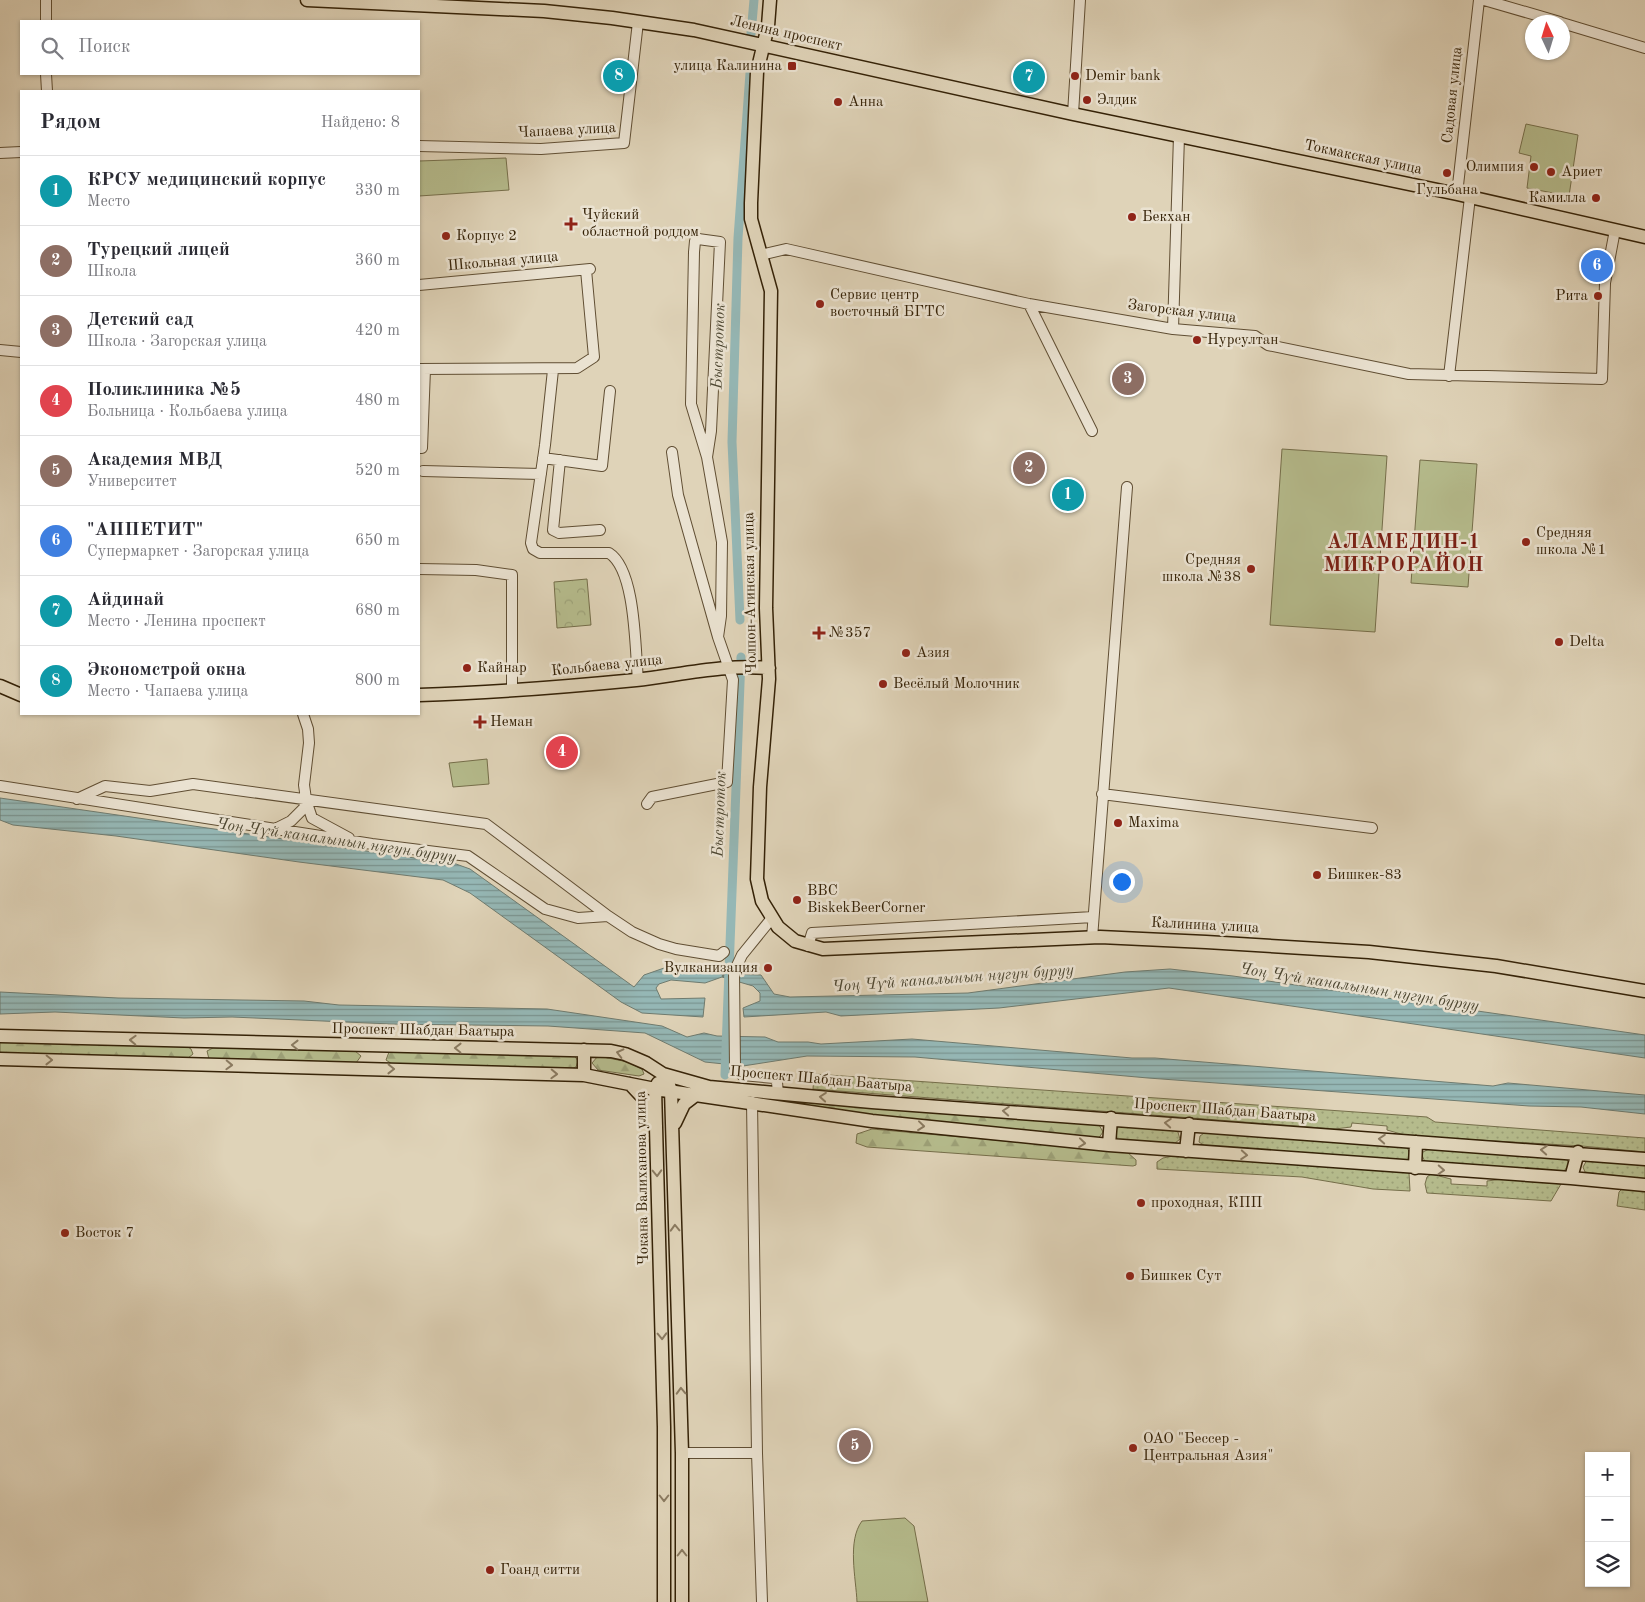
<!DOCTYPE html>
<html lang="ru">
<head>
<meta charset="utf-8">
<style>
	:root { --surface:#fff; --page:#f2f2f3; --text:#2b2b33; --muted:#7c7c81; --line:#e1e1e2; --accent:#8f2418 }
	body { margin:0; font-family:"Old Standard TT",serif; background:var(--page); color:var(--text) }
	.controls { position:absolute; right:15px; bottom:15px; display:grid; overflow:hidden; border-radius:0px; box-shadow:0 1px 4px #0004 }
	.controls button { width:45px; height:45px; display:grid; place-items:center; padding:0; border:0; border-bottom:1px solid var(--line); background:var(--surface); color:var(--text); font:25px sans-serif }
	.compass { position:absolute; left:1525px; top:15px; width:45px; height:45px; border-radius:50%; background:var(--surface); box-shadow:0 1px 4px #0004; rotate:356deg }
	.you { position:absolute; left:1121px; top:881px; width:18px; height:18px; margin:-12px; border:4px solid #fff; border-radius:50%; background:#1a73e8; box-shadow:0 0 0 8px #1a73e833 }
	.badge { display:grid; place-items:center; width:32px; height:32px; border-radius:50%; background:var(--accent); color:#fff; font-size:16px; font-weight:700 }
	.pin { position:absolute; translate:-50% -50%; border:2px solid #fff; box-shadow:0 1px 5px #0006 }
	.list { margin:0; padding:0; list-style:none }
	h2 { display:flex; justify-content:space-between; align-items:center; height:65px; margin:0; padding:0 20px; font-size:21px }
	h2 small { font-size:16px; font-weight:400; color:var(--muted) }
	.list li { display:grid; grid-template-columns:32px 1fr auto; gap:15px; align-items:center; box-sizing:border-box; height:70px; padding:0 20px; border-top:1px solid var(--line) }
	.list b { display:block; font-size:19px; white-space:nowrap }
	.list p { margin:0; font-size:16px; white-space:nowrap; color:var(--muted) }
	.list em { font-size:16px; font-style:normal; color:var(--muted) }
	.icon { flex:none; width:28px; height:28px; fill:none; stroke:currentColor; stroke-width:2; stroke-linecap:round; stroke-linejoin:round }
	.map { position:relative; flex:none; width:1645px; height:1602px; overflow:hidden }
	.search { position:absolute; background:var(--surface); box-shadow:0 1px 4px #0004; left:20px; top:20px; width:400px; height:55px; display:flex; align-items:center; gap:12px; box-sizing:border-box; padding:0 18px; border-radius:0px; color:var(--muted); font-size:19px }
	.panel { position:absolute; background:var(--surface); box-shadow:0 1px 4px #0004; left:20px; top:90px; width:400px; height:625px; border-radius:0px }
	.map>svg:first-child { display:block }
</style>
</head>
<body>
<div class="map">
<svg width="1645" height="1602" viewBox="0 0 1645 1602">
	<defs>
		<pattern id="grass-dots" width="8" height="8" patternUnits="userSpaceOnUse" patternTransform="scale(1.25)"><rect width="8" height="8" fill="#b5bb8c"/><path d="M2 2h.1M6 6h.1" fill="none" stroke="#9ca077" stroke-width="1.8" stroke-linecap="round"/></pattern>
		<pattern id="forest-firs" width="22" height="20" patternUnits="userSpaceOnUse" patternTransform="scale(1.25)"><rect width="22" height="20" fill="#b5bb8c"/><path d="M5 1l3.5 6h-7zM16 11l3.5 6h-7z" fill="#9ca077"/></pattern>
		<pattern id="park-crowns" width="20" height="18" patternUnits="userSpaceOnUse" patternTransform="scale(1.25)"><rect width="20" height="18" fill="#b5bb8c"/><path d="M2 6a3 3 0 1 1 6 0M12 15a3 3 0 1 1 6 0" fill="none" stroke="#9ca077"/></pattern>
		<pattern id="water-rules" width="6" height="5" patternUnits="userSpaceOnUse" patternTransform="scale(1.25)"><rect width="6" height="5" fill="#95b7b5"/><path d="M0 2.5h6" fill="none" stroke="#7a9491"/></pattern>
	</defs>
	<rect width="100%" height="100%" fill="#dfd3b8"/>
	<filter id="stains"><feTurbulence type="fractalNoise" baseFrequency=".004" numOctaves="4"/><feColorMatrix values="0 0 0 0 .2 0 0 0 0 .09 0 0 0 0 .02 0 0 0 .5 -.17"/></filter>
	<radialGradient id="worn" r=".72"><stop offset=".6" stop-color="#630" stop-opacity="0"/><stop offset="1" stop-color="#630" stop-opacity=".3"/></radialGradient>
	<path fill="url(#grass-dots)" stroke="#756e4a" d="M814,1074L1427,1117L1435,1122L1645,1138V1152L1582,1146L1408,1136L1387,1130V1126L1352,1123L1351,1127L1335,1129L813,1089Z
		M1118,1125L1177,1129L1180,1139L1174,1144L1119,1141L1115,1135Z
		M1207,1131L1407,1147L1410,1154L1407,1162L1205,1146L1199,1142L1200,1136Z
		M1429,1149L1567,1158L1569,1165L1563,1172L1425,1162L1421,1153Z
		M1173,1156L1406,1172L1409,1173L1410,1191L1373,1189L1302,1177L1157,1169V1162L1163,1158Z
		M1587,1160L1645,1165V1179L1585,1172L1583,1167Z
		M1431,1174L1451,1179V1184L1487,1186V1181L1503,1179L1561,1184L1551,1201L1427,1193L1425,1184L1427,1177Z
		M1623,1188L1645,1190V1210L1617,1206L1619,1192Z"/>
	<path fill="url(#forest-firs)" stroke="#756e4a" d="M0,1042L188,1047L191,1049L193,1054L188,1058L0,1054Z
		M213,1048L355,1051L361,1056L356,1063L209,1059L207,1051Z
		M389,1052L574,1055L578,1061L576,1067L573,1068L392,1064L386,1060Z
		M598,1056L628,1062L642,1069L644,1074L639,1076L598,1070L592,1063Z
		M795,1101L1098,1123L1103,1132L1098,1139L918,1122L796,1104Z
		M872,1129L1127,1152L1136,1160V1165L1133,1166L867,1147L856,1143L857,1134Z"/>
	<path fill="url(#park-crowns)" stroke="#756e4a" d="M587,579L591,625L557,628L554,582Z"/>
	<path fill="#b5bb8c" stroke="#756e4a" d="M1526,124L1578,135L1569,196L1527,188L1531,156L1519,153Z
		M506,158L509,190L419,196V161Z
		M1282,449L1387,456L1375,632L1270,625Z
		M1420,460L1477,464L1468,587L1411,583Z
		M487,759L489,784L453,787L449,763Z
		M905,1518L914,1526L928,1602H857C856,1578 847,1541 862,1521Z"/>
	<path fill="url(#water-rules)" stroke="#6f7b6f" d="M0,798L456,864L470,869L634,987L644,975L667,967L711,968L722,974L761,975L774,994L790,997L968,993L1125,972L1170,969L1233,976L1645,1035V1058L1169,988L999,1008L841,1016L826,1012L744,1017L743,1008L760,1001V993L753,986L722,977L705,983L671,980L659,984L656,988L661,999L705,998L703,1017L642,1013L621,1002L470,893L443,880L299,862L116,836L13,825L0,820Z
		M0,992L118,998L304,1001L339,1005L547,1009L662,1026L687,1037L704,1033L717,1036L765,1037L778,1042H808L821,1044L912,1039L1132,1058H1155L1493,1086L1508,1083L1645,1095V1114L1581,1107L1529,1106L1148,1078L915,1057L807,1056L743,1066L705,1062L645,1033L548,1026L391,1024L232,1017L184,1018L55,1012L0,1014Z"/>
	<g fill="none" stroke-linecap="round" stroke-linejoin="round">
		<path stroke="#6f7b6f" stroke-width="2.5" d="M723,976L728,971"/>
		<path stroke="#95b7b5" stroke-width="9" d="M751,34L754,0
			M740,620L732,442L738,238L750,73
			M725,1075L741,657"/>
		<g stroke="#604e33" stroke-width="12">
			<path id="minor" d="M1484,0L1560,22
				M46,21V0
				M1562,23L1645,48
				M46,74L47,91
				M1073,114L1080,0
				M419,146L541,149L624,143L638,22
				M0,153L21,152
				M1457,194L1479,0
				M761,255L786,249L1029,304L1173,329L1255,336L1268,345L1409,374L1602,379L1605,283L1615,230
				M419,285L590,269
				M1029,304L1092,431
				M1173,329L1179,136
				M0,350L21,352
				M419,369L577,368L594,357L586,270
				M553,370L545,445L531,543L533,549L540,553H609C636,570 635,649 638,680
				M1449,376L1470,197
				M419,448H422L425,369
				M707,457L711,431L720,242L698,239L695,241L694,252L691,404L707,457L722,542L721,616L718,637
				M543,458L602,466L610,391
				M560,460L553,530L559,533L600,530
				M423,471L541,474
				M419,569L476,570L512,575V691
				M0,786L372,844L468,856L545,909L578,918L608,916L632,932L659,944L676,949L719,956L724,952
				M1102,794L1372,828
				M77,799L105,786L150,791L193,784L486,824L608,916
				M306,800L312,818L349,838
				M647,804L652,797L727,782L733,680L718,637L678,495L672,452
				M275,829L291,821L304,808L306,799L304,785L309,743L308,729L303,714
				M772,918L742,955L734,972L735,1067L742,1075L774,1078L777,1082L778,1094
				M1092,938L1127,487
				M808,946L812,933L1093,917
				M752,1102L757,1453L762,1602
				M682,1453H757"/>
		</g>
		<g stroke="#352207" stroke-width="15">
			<path id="major" d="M307,0L544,11L612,18L694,30L1073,114L1457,194L1645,237
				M770,0L768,26L757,72L751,203V219L771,291L766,608L769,679L760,787L757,879L762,901L778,927L795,941L823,949L1100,937L1206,942L1369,952L1496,966L1645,991
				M0,686L21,695
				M419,695C491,693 563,687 636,680C680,675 724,664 769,668
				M0,1036L611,1051L625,1054L646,1063L663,1074L709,1087L872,1102L1645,1159
				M0,1059L584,1075L655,1089L872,1121L1109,1145L1571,1178L1645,1185
				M584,1075V1050
				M658,1083L655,1089L664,1427V1602
				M668,1083L671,1090L682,1453V1602
				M630,1084L644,1099L652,1119
				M675,1123L684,1104L697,1094
				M1109,1145L1111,1118
				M1186,1151L1189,1124
				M1415,1168L1416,1142
				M1571,1178L1578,1152"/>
		</g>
		<use href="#minor" stroke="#eae2d1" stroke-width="10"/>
		<use href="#major" stroke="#dfd3b8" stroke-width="12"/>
	</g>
	<defs><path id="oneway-chevron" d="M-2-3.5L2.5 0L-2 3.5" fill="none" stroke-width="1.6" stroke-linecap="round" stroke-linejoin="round" transform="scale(1.25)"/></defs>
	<g stroke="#8a7a60">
		<use href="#oneway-chevron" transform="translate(133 1040) rotate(-178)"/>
		<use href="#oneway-chevron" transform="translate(295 1045) rotate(-179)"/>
		<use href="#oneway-chevron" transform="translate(458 1048) rotate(-179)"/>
		<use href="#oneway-chevron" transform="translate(620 1053) rotate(-166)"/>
		<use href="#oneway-chevron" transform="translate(49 1060) rotate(1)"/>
		<use href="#oneway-chevron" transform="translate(229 1065) rotate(2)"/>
		<use href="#oneway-chevron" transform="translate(391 1069) rotate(1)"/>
		<use href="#oneway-chevron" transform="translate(554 1074) rotate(2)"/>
		<use href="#oneway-chevron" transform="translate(823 1097) rotate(-175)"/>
		<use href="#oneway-chevron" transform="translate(1006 1111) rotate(-176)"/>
		<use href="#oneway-chevron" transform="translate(1168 1123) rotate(-176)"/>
		<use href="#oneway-chevron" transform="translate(921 1126) rotate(6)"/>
		<use href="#oneway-chevron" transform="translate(1382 1139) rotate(-176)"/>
		<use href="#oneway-chevron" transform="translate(1082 1143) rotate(6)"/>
		<use href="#oneway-chevron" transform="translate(1544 1150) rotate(-176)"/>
		<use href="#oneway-chevron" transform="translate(1244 1155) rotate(4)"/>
		<use href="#oneway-chevron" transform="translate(1441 1170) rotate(3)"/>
		<use href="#oneway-chevron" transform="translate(657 1173) rotate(88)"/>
		<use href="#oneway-chevron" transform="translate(675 1228) rotate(-92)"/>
		<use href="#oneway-chevron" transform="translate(662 1336) rotate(88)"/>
		<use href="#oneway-chevron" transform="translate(681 1391) rotate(-92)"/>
		<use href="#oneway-chevron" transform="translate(664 1498) rotate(90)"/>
		<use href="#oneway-chevron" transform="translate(682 1553) rotate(-90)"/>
	</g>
	<g fill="#8f2418" stroke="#eae2d1" stroke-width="2">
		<rect x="787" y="61" width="10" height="10" rx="2.5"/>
		<circle cx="1075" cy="76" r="5"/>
		<circle cx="1087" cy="100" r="5"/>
		<circle cx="838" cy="102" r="5"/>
		<circle cx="1534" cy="167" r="5"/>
		<circle cx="1551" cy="172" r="5"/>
		<circle cx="1447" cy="173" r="5"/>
		<circle cx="1596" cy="198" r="5"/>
		<circle cx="1132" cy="217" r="5"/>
		<path d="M568.5 216.5h5v5h5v5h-5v5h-5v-5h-5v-5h5z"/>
		<circle cx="446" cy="236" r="5"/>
		<circle cx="1598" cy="296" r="5"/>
		<circle cx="820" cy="304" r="5"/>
		<circle cx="1197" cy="340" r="5"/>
		<circle cx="1526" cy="542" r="5"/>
		<circle cx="1251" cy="569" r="5"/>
		<path d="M816.5 625.5h5v5h5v5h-5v5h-5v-5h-5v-5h5z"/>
		<circle cx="1559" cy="642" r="5"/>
		<circle cx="906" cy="653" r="5"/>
		<circle cx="467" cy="668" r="5"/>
		<circle cx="883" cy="684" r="5"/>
		<path d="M477.5 714.5h5v5h5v5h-5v5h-5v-5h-5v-5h5z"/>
		<circle cx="1118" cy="823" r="5"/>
		<circle cx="1317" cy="875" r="5"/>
		<circle cx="797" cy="900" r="5"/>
		<circle cx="768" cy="968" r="5"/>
		<circle cx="1141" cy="1203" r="5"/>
		<circle cx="65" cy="1233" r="5"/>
		<circle cx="1130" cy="1276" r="5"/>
		<circle cx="1133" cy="1448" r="5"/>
		<circle cx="490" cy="1570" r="5"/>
	</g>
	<g text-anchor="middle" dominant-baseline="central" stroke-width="5" stroke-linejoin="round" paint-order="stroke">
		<g font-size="15" fill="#352207" stroke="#eae2d1">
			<text transform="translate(786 34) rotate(13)">Ленина проспект</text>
			<text transform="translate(1453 95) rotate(-84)">Садовая улица</text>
			<text transform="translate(567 131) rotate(-3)">Чапаева улица</text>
			<text transform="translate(1363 158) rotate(12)">Токмакская улица</text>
			<text transform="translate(503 262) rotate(-5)">Школьная улица</text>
			<text transform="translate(1182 312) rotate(7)">Загорская улица</text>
			<text transform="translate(751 593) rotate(-91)">Чолпон-Атинская улица</text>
			<text transform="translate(607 666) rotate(-6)">Кольбаева улица</text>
			<text transform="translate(1205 926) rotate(3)">Калинина улица</text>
			<text transform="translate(423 1031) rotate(1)">Проспект Шабдан Баатыра</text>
			<text transform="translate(821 1080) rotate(5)">Проспект Шабдан Баатыра</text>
			<text transform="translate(1225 1111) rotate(4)">Проспект Шабдан Баатыра</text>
			<text transform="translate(643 1178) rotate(-91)">Чокана Валиханова улица</text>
		</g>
		<g font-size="15" fill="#352207" stroke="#eae2d1" text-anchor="start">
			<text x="782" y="66" text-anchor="end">улица Калинина</text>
			<text x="1085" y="76">Demir bank</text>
			<text x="1097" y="100">Элдик</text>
			<text x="848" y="102">Анна</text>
			<text x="1524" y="167" text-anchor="end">Олимпия</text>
			<text x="1561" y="172">Ариет</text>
			<text x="1447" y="190" text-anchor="middle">Гульбана</text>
			<text x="1586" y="198" text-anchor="end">Камилла</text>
			<text x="582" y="215">Чуйский<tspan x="582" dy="17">областной роддом</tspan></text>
			<text x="1142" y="217">Бекхан</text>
			<text x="456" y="236">Корпус 2</text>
			<text x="830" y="295">Сервис центр<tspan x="830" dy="17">восточный БГТС</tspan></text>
			<text x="1588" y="296" text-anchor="end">Рита</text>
			<text x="1207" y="340">Нурсултан</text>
			<text x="1536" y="533">Средняя<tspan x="1536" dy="17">школа №1</tspan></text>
			<text x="1241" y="560" text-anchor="end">Средняя<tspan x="1241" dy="17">школа №38</tspan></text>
			<text x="829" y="633">№357</text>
			<text x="1569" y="642">Delta</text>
			<text x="916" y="653">Азия</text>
			<text x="477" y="668">Кайнар</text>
			<text x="893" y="684">Весёлый Молочник</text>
			<text x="490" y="722">Неман</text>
			<text x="1128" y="823">Maxima</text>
			<text x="1327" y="875">Бишкек-83</text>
			<text x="807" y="891">BBC<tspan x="807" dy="17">BiskekBeerCorner</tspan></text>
			<text x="758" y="968" text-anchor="end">Вулканизация</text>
			<text x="1151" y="1203">проходная, КПП</text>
			<text x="75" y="1233">Восток 7</text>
			<text x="1140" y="1276">Бишкек Сут</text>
			<text x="1143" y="1439">ОАО "Бессер -<tspan x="1143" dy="17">Центральная Азия"</tspan></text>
			<text x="500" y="1570">Гоанд ситти</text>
		</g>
		<g font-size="16" font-style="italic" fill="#4d4732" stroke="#eae2d1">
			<text transform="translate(719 346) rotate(-88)">Быстроток</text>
			<text transform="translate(720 814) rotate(-88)">Быстроток</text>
			<text transform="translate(336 841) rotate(8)">Чоң Чүй каналынын нугун буруу</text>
			<text transform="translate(953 979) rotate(-4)">Чоң Чүй каналынын нугун буруу</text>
			<text transform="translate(1359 988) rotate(9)">Чоң Чүй каналынын нугун буруу</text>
		</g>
		<g font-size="20" font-weight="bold" letter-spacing="1" fill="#7a1f14" stroke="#eae2d1">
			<text x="1404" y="543">АЛАМЕДИН-1<tspan x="1404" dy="23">МИКРОРАЙОН</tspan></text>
		</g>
	</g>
	<rect width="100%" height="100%" filter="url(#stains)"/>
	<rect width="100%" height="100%" fill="url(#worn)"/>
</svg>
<div class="controls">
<button>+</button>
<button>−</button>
<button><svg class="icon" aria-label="layers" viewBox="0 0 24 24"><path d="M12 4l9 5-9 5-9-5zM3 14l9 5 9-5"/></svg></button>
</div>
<svg class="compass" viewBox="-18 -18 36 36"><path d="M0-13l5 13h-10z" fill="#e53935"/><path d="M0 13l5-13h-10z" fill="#7c7c81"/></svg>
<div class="you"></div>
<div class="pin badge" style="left:1068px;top:495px;background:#0f9aa8">1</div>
<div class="pin badge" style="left:1029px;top:468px;background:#8d6e63">2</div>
<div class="pin badge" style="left:1128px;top:379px;background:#8d6e63">3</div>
<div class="pin badge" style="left:562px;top:752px;background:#e0444e">4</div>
<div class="pin badge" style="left:855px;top:1446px;background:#8d6e63">5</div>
<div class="pin badge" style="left:1597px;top:266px;background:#3f7fe0">6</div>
<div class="pin badge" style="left:1029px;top:77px;background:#0f9aa8">7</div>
<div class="pin badge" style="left:619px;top:76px;background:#0f9aa8">8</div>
<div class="search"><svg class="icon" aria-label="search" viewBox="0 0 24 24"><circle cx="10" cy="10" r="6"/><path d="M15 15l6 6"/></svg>Поиск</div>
<section class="panel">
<h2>Рядом<small>Найдено: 8</small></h2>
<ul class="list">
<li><span class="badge" style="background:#0f9aa8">1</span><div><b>КРСУ медицинский корпус</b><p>Место</p></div><em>330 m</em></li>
<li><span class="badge" style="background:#8d6e63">2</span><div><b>Турецкий лицей</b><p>Школа</p></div><em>360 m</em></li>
<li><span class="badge" style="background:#8d6e63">3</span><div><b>Детский сад</b><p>Школа · Загорская улица</p></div><em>420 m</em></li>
<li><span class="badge" style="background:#e0444e">4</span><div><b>Поликлиника №5</b><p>Больница · Кольбаева улица</p></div><em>480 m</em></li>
<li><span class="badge" style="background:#8d6e63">5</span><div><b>Академия МВД</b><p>Университет</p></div><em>520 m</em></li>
<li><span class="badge" style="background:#3f7fe0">6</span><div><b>&quot;АППЕТИТ&quot;</b><p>Супермаркет · Загорская улица</p></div><em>650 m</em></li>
<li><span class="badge" style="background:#0f9aa8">7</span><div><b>Айдинай</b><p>Место · Ленина проспект</p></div><em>680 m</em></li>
<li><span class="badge" style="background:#0f9aa8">8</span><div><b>Экономстрой окна</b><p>Место · Чапаева улица</p></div><em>800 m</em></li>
</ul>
</section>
</div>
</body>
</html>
